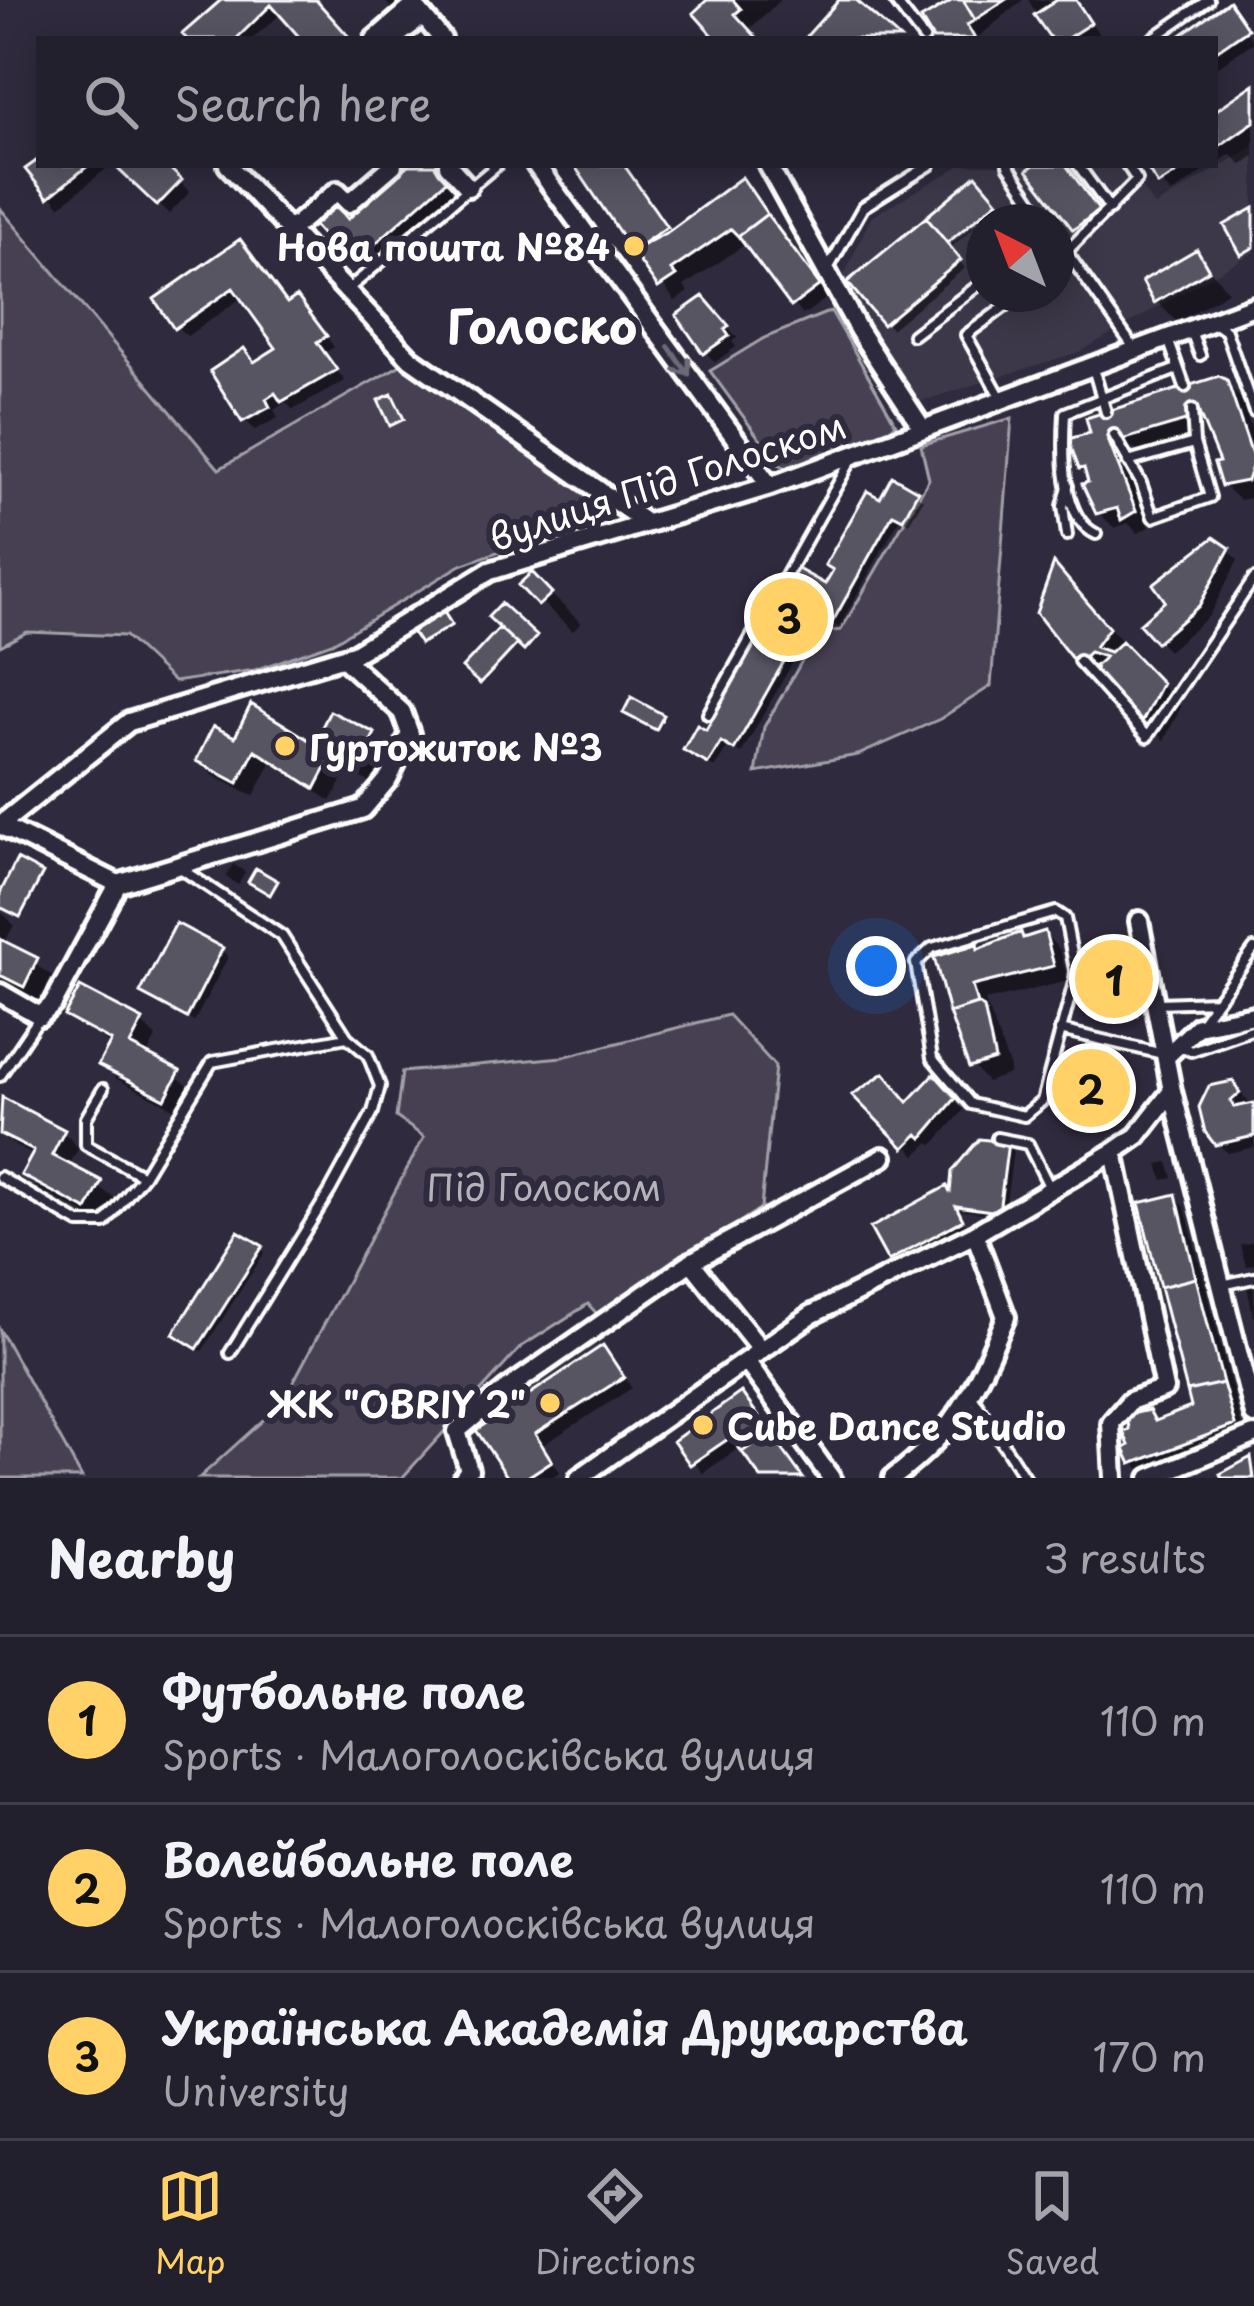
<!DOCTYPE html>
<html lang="en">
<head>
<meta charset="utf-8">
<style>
	:root { --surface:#23202e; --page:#2f2d3a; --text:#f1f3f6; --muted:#a3a3aa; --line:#403e4a; --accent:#ffd166 }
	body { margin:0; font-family:"Playpen Sans",sans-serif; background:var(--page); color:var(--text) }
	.compass { position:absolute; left:966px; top:204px; width:108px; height:108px; border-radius:50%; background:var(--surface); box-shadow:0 6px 30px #0003; rotate:318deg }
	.you { position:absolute; left:876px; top:966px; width:42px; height:42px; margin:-30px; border:9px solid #fff; border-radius:50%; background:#1a73e8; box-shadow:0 0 0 18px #1a73e833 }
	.badge { display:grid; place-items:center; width:78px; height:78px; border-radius:50%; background:var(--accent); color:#111; font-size:39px; font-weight:700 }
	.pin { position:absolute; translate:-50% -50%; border:6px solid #fff; box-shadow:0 3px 12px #0006 }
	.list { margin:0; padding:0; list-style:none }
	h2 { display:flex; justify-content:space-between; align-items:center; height:156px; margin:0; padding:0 48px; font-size:51px }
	h2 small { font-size:39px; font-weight:400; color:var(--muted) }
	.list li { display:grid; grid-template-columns:78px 1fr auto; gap:36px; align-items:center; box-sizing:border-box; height:168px; padding:0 48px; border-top:3px solid var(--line) }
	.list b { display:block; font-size:45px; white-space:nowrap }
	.list p { margin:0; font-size:39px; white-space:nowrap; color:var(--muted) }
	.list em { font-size:39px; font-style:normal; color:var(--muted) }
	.icon { flex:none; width:66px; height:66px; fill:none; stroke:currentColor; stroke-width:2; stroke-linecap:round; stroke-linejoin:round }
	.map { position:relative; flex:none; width:1254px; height:1478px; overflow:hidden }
	.search { position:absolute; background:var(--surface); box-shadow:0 6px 30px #0003; left:36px; right:36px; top:36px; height:132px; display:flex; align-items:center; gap:30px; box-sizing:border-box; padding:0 42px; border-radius:0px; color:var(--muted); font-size:45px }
	.sheet { height:660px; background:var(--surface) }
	nav { display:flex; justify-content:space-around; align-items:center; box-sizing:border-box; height:168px; border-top:3px solid var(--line); background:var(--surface); font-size:33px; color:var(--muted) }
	nav a { display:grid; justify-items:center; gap:6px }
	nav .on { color:var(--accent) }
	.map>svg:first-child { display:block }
</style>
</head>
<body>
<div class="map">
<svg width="1254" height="1478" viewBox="0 0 1254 1478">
	<rect width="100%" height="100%" fill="#2f2a3d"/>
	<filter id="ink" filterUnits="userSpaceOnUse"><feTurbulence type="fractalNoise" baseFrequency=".00833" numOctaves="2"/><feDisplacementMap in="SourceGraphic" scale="24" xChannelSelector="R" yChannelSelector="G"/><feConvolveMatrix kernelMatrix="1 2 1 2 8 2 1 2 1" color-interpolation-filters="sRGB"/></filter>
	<g filter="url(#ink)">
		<path fill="#3c3749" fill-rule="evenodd" d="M1254,146V252L1079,352L913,404L842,280L871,217L961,165H1125L1155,206ZM984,222H1056V294H984Z"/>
		<path fill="#464152" stroke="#a2a0a8" stroke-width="3" d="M0,208L219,469L411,359L593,480L578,523L461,565L332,643L255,670L174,682L125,636L27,632L0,646Z
			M831,311L896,424L881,437L791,470L778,464L710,371L764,338Z
			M1012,418L991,686L940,719L858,755L756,773L764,727L818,633L841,630L929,479L921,445Z
			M1093,942L1137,943V1016H1091Z
			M728,1015L775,1066L761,1208L598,1315L588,1304L521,1347L402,1478H199L282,1403L424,1137L396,1117L402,1072L562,1057Z
			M1076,1065L1117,1077L1106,1113L1064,1099Z
			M0,1330L82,1478H0Z"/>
		<path fill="#0007" d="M225,0H314L348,39H305L282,13L252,39H191Z
			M384,0H426L402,20Z
			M712,0H781L748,30L755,39H720Z
			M953,0H1023L976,39H937Z
			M1028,0H1075L1099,34L1090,39H1055Z
			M1229,5L1254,42L1215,68V39H1180Z
			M1254,88V156L1242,165L1231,154L1215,164V115Z
			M39,162V165H111L60,206L30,170Z
			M117,165H162L190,192L169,214Z
			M413,165H431L455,192L362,274L352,264Z
			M578,165H626L672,232L741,181L828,297L803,315L747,243L684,286L688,292L675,301Z
			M1039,165H1064L1101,215L1079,232Z
			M1149,165H1214L1171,194Z
			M999,205L949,249L965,268L891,329L851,283L945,249Z
			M240,243L288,306L307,309L334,347L324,353L345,381L293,410L286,402L274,410L278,418L255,430L245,420L255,364L281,349L243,297L187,336L177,327Z
			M1197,253L1228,292L1177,322L1156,301Z
			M712,310L737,338L732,341L736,347L715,362L705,352Z
			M1225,383L1241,399L1254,437V497L1239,500L1223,485V464L1207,424L1200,426L1202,435L1139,453L1134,448L1121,452L1149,527L1138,533L1128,523L1114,528L1098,512L1090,476L1071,441Z
			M916,493L923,500L909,523L900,518L839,627L819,616L741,754L728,746L715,768L693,756L687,750L707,734L826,588L881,502Z
			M1228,550L1238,560L1209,616L1168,651L1158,641Z
			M1056,568L1181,707L1164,740L1104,678L1099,682L1078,662Z
			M532,576L581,623L573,631L522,585Z
			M253,708L316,747L373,736L388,751L371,783L347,771L331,801L271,763L254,796L214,776L199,761L236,741Z
			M233,864L245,872L238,885L226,877Z
			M0,910L14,925L4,944L52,976L39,1000L0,980Z
			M1045,934L1060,950L1068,981L985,1001L1010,1068L1009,1074L987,1082L963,1054L937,959L977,947L981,951L1021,935L1025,940Z
			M222,950L228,957L194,1022L143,993Z
			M68,1016L141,1022L156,1037L146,1057L193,1088L181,1112L117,1079L102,1064L112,1046Z
			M934,1078L964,1110L933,1145L930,1142L916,1155L857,1095L909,1105Z
			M1232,1085L1254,1106V1147L1228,1153L1217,1143Z
			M4,1102L63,1132L79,1148L68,1167L116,1199L103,1223L40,1190L25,1175L34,1156L0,1136Z
			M1007,1145L1013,1151L1004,1216L959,1210L967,1227L897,1265L890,1259Z
			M1168,1162L1173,1178L1163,1180L1158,1164Z
			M1175,1197L1185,1207L1244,1435L1144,1473L1134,1463L1148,1413L1158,1423L1195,1408Z
			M1254,1242V1264L1246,1266L1240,1245Z
			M261,1248L265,1252L202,1351L181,1338Z
			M1254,1286V1319L1247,1287Z
			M603,1349L632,1388L543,1445L560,1472L550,1478H511L480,1430Z
			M751,1406L742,1446L703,1473L677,1441Z"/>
		<path fill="#595564" stroke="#fff" stroke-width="3" d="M221,0H316L351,39H301L271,5L236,39H187L182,34Z
			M707,0H733L741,9L735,14L758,39H716L693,13Z
			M839,0H856L900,39H804Z
			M953,0H963L975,20L967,25L975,39H933L921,19Z
			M963,0H1005L975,20Z
			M1057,0H1076L1091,23L1066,39H1051L1034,15Z
			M1229,1L1248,29L1215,52V39H1175Z
			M1254,84V122L1219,146L1215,111Z
			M39,159V165H89L48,198L25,169Z
			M121,165H166L182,180L157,206L118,169Z
			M408,165H434L447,180L350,266L313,225L336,205L348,219Z
			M574,165H624L667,227L632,251Z
			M1034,165H1066L1099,210L1073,230L1027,170Z
			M1145,165H1189L1158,185Z
			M976,175L998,201L947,243L926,217Z
			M742,177L767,214L738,236L731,229L671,270L676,276L658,288L632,251L669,231Z
			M1254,208V247L1241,255L1224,225Z
			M767,214L820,285L791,307L738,236Z
			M926,217L961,260L883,325L847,282Z
			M240,239L287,303L297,296L327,336L317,342L337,370L281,402L275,393L266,399L270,407L242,422L210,371L244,348L254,362L276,348L233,288L174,329L154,299Z
			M1197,249L1209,270L1154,303L1142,281Z
			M703,296L729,326L725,330L729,336L703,354L676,315Z
			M1219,376L1227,380L1254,461L1247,481L1221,486L1214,463L1219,462L1197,408L1186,411L1189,420L1122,440L1120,433L1107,437L1136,511L1121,520L1117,508L1096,514L1082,484L1088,482L1084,468L1079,469L1068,439L1090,433L1086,418Z
			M392,394L404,419L390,426L378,400Z
			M892,476L918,491L903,519L893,514L832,623L812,612L734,750L721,742L708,764L683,750L697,725L706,730L796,568L825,584L833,570L825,565L867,491L880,498Z
			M1214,537L1230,548L1199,606L1156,643L1139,624L1165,601L1153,584Z
			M1054,563L1109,628L1095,647L1110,652L1122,641L1162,683L1142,722L1097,675L1095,666L1105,657L1089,652L1076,664L1036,613Z
			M532,572L552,593L538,606L518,585Z
			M501,603L537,636L524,651L488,617Z
			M444,612L452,625L420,644L412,632Z
			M499,628L517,644L480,684L462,668Z
			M631,697L664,715L656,730L623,713Z
			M251,704L314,743L330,711L375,733L356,770L331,758L315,789L255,750L238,783L196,761L213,726L235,737Z
			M17,859L43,873L20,917L0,907V893Z
			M256,868L278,881L270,895L248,882Z
			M176,923L223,948L187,1018L140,993Z
			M1045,931L1054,966L972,986L977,1004L949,1013L934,957L977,944L978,949L1021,932L1023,938Z
			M0,939L38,958L24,987L0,975Z
			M80,987L143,1020L130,1045L180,1071L165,1099L98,1065L111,1041L64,1016Z
			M977,1004L984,1008L995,1060L969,1068L949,1013Z
			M884,1073L908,1102L934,1074L956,1098L922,1138L918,1134L904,1148L852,1095Z
			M1233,1081L1240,1093L1231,1101L1234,1107L1254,1103V1136L1215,1145L1205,1132L1199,1107L1209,1086Z
			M2,1097L65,1130L52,1155L102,1181L87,1210L21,1175L34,1151L0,1134Z
			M979,1139L1008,1142L999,1212L956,1206L963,1220L888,1261L870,1228L947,1186L950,1193L952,1171Z
			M1176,1194L1196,1278L1160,1287L1139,1203Z
			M238,1231L263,1246L197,1349L173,1334Z
			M1196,1278L1223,1383L1187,1391L1160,1287Z
			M603,1345L624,1377L535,1434L552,1461L526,1478H508L476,1430Z
			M1223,1383L1235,1425L1131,1464L1124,1449L1129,1445L1123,1432L1129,1429L1127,1415L1149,1410L1155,1421L1191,1407L1187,1391Z
			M741,1392L770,1432L742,1452L731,1437L690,1465L673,1441Z
			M770,1432L803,1478H761L742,1452Z
			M1251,1457L1254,1478H1222L1220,1474Z"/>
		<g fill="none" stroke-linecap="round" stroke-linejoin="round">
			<g stroke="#fff" stroke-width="16">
				<path id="lane" d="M894,0L924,39
					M1152,39L1208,0
					M1008,165L1046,222
					M1078,165L1110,209
					M1056,237L1134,348
					M1066,252L1137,180L1127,165
					M828,269L863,207L930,165
					M347,290L497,165
					M1213,322L1226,331L1254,412
					M1191,331L1200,355
					M913,335L984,281
					M1168,339L1185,387
					M1093,368L1106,412
					M1001,398L966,335L1022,294
					M1114,435L1141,483L1153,517L1210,497L1194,443L1192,410
					M1128,462L1194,443
					M1096,534C1060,517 1063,448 1065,413L1177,369
					M1067,535L1063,506L1068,486
					M1079,661L1147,737L1254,579
					M708,714L852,459
					M180,868L282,936L347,1037L368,1055L380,1086L373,1112L330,1191L230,1353
					M1056,912L1065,918L1076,975L1042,1101L1024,1116L971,1104L932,1058L916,963L932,948Z
					M1158,1003L1216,1001
					M1199,1025L1254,949
					M1060,1030L1163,1054
					M1182,1047L1191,1051L1254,1029
					M0,1076L39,1018
					M103,1089L86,1118V1145L143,1176L212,1062L347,1037
					M997,1138L1028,1144L1050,1188
					M0,1177L79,1223H105L143,1176
					M1222,1285L1254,1278
					M972,1396L1025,1478"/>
			</g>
			<g stroke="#fff" stroke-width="26">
				<path id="street" d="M419,11L442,39
					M375,39L409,10L419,11L418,20L393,39
					M228,165L411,359L646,523
					M448,165L468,187
					M536,165L770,486
					M768,165L859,331L923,429
					M289,231L337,191L349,203L393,165
					M0,825L129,722L354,654L490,571L770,486L1254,306
					M0,825L118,884L363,809L389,778L410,734L402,712L343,658
					M1139,921L1172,1091L1254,1415
					M0,993L40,1016L53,1004L118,884
					M1168,1055L1198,1026L1254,1015
					M691,1262L883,1157
					M746,1361L831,1478
					M463,1478L469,1470L457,1431L506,1390L691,1262L761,1350
					M579,1478L811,1315L975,1234L1114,1152L1137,1136L1172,1091
					M893,1478C960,1427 973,1392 1006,1317L975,1234
					M1114,1478L1111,1423L1130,1401L1164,1389L1114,1152
					M1150,1478L1254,1435"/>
			</g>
			<use href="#lane" stroke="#2f2a3d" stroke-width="8"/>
			<use href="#street" stroke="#2f2a3d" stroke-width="16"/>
		</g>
		<defs><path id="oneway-shaft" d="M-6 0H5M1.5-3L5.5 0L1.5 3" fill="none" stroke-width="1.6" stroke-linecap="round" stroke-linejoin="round" transform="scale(3)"/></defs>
		<use stroke="#6d6a77" href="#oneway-shaft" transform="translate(679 361) rotate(54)"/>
	</g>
	<g fill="#ffd166" stroke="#2f2a3d" stroke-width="4.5">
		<circle cx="634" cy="246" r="12"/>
		<circle cx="285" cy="746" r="12"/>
		<circle cx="550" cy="1403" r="12"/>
		<circle cx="703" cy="1425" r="12"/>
	</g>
	<g text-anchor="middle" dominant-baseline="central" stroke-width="12" stroke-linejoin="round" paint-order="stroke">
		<g font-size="36" font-weight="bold" fill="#fff" stroke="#2f2a3d" text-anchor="end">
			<text x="610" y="246">Нова пошта №84</text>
			<text x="309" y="746" text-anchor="start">Гуртожиток №3</text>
			<text x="526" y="1403">ЖК "OBRIY 2"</text>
			<text x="727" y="1425" text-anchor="start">Cube Dance Studio</text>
		</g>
		<g font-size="36" fill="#fff" stroke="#2f2a3d">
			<text transform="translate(667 480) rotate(-18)">вулиця Під Голоском</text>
		</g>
		<g font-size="36" fill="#b5b3ba" stroke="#2f2a3d">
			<text x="544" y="1186">Під Голоском</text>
		</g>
		<g font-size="48" font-weight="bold" fill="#fff" stroke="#2f2a3d">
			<text x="542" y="324">Голоско</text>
		</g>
	</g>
</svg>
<svg class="compass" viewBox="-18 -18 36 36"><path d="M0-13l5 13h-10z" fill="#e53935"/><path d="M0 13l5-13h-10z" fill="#a3a3aa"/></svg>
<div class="you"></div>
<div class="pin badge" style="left:1114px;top:979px">1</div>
<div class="pin badge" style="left:1091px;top:1088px">2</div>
<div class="pin badge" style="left:789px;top:617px">3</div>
<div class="search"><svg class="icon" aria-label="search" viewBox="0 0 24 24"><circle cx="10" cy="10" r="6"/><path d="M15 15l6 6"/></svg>Search here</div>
</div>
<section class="sheet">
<h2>Nearby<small>3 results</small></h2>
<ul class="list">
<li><span class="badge">1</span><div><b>Футбольне поле</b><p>Sports · Малоголосківська вулиця</p></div><em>110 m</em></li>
<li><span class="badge">2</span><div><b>Волейбольне поле</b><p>Sports · Малоголосківська вулиця</p></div><em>110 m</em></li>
<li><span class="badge">3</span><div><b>Українська Академія Друкарства</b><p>University</p></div><em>170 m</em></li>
</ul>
</section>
<nav>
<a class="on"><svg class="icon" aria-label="map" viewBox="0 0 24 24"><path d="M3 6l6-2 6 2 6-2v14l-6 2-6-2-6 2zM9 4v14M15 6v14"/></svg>Map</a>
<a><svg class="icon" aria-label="directions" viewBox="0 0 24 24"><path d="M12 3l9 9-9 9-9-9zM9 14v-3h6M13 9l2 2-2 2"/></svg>Directions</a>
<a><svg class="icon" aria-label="saved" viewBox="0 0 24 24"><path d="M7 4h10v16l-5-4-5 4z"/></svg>Saved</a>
</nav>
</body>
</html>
